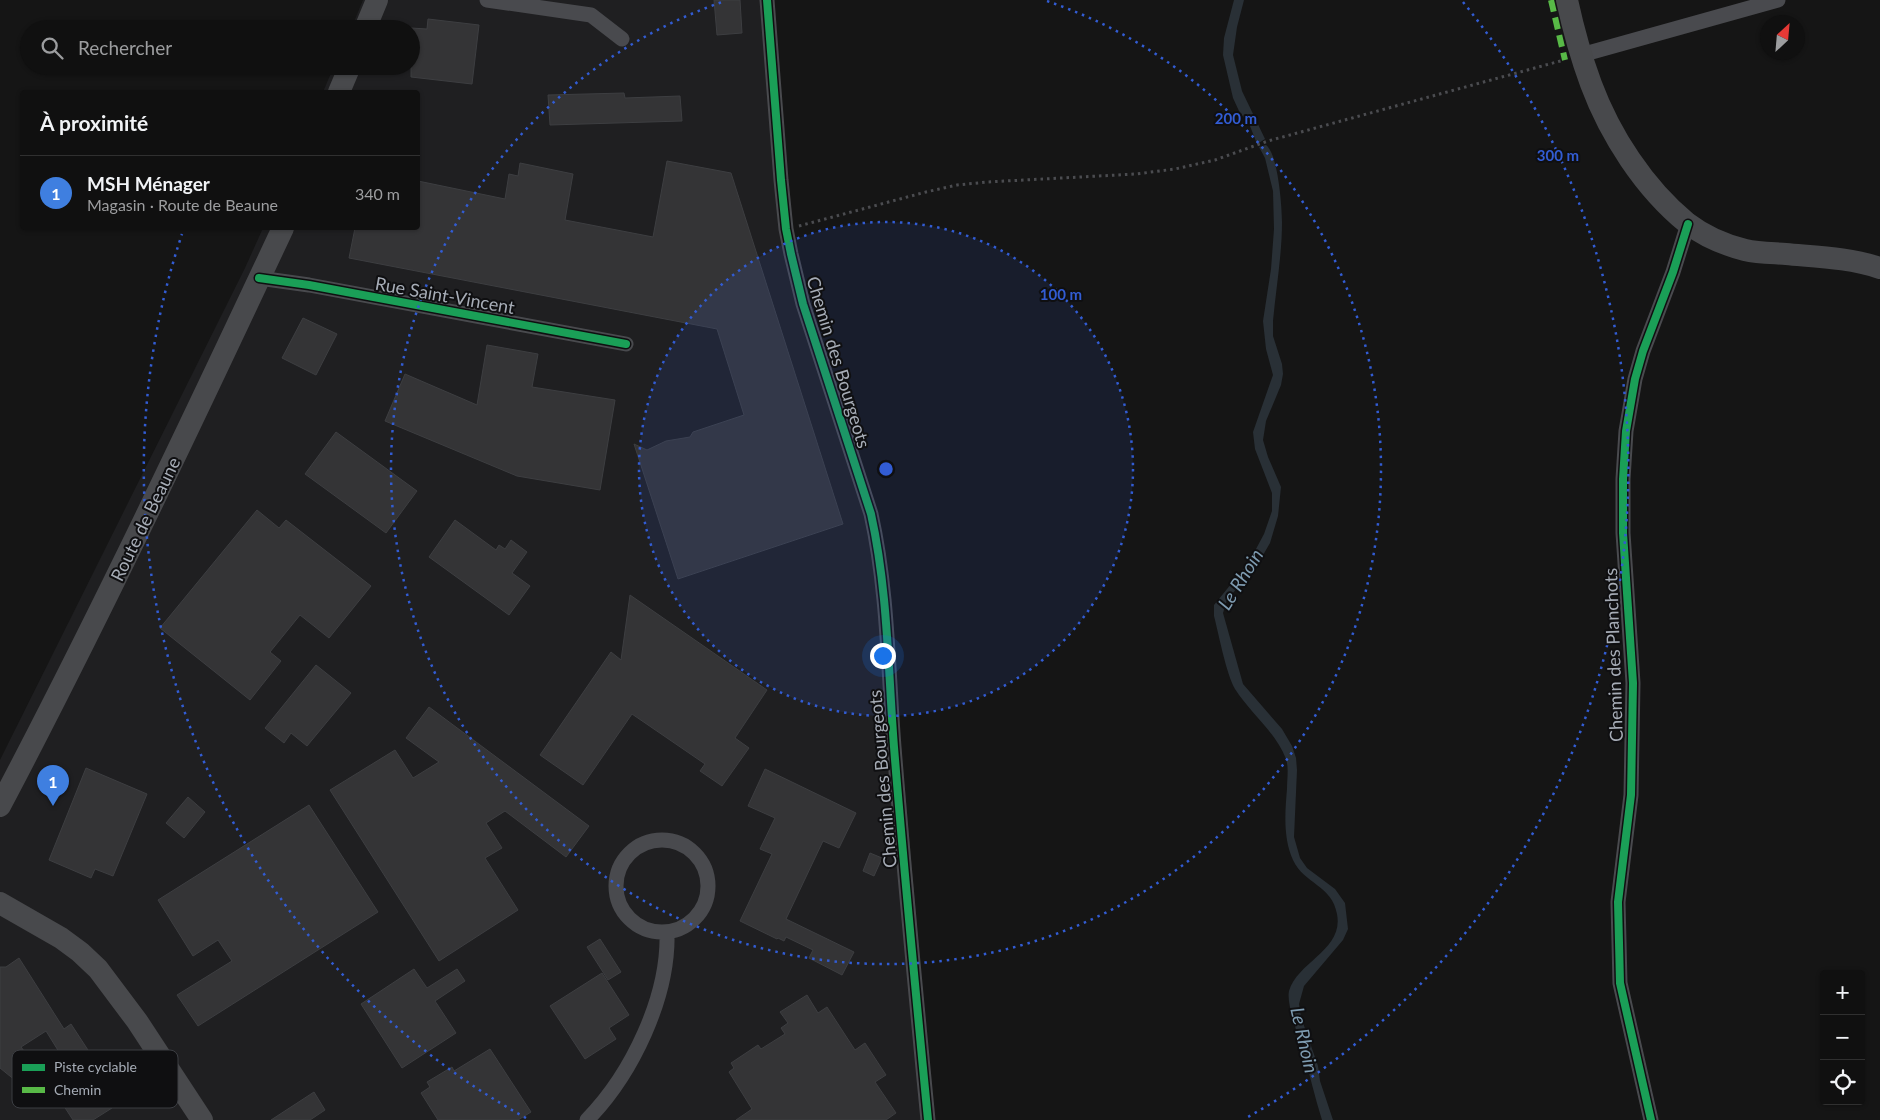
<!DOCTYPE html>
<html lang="fr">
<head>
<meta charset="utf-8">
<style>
	:root { --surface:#101010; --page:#191919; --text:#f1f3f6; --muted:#9c9d9f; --line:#303030; --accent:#8c9099 }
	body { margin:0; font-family:Lato,sans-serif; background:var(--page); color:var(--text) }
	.controls { position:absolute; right:15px; bottom:15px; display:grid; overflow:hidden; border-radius:5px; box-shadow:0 1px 4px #0004 }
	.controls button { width:45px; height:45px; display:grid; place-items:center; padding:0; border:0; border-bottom:1px solid var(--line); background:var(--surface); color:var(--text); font:25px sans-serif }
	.compass { position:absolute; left:1760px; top:15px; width:45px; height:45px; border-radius:50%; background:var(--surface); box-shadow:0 1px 4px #0004; rotate:26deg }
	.you { position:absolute; left:882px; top:655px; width:18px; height:18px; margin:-12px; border:4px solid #fff; border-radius:50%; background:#1a73e8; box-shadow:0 0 0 8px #1a73e833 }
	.badge { display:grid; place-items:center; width:32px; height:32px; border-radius:50%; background:var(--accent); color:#fff; font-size:16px; font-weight:700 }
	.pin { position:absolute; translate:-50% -41px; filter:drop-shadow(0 1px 2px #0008) }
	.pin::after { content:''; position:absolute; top:26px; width:18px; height:15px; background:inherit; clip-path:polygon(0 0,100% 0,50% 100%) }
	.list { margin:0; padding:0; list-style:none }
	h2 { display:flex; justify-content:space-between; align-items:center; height:65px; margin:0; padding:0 20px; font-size:21px }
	h2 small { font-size:16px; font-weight:400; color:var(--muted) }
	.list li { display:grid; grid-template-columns:32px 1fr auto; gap:15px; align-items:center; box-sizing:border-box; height:75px; padding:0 20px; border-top:1px solid var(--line) }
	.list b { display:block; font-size:19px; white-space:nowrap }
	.list p { margin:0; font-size:16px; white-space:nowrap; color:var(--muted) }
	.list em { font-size:16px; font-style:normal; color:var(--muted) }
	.icon { flex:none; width:28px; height:28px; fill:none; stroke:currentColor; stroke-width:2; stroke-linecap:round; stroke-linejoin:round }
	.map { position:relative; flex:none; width:1880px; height:1120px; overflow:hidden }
	.search { position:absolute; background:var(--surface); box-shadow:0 1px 4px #0004; left:20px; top:20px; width:400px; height:55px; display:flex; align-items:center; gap:12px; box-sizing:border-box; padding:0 18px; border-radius:28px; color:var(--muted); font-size:19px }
	.panel { position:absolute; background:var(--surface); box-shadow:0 1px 4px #0004; left:20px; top:90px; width:400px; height:140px; border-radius:5px }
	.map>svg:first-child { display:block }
</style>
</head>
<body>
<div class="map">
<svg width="1880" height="1120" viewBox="0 0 1880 1120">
	<rect width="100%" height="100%" fill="#151515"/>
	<path fill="#1f1f21" d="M363,0H771L785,211L808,296L879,521L892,643L934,1120H0V760L245,268L263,228H418V92H323L334,66H411V29H351Z"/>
	<path fill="#293036" d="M1234,0H1244L1237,27L1233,55L1242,91L1265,139L1257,144L1250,126L1239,111L1233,98L1223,55L1224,38Z
		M1266,145C1278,154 1282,206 1282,222C1282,255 1276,288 1273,321V336L1282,364L1283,374L1281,385L1266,421L1263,440L1268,457L1281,487L1278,516L1270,543L1259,562L1227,600L1223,613L1243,684L1282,729L1292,746L1296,758L1297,770L1294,837L1300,858L1307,868L1335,889L1345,903L1348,929L1343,940L1304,986L1299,1004L1301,1017L1318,1066L1320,1081L1333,1120H1322C1315,1098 1310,1076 1304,1054C1300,1040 1286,1005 1289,991C1298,961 1344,950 1337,914C1332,885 1304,884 1293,860C1283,838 1285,812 1287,789C1287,779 1289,768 1286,759C1275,731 1251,714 1235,689C1226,673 1219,635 1214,616V605L1249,562L1264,534L1272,511V493L1255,449L1253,432L1273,375L1266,349L1263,321L1271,269L1274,229L1273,191L1265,158L1259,147Z"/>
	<path fill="#343436" stroke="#3d3e41" d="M714,0H740L742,33L717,35Z
		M428,19L479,25L472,84L411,77V28L427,29Z
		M624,93L625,98L680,96L682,121L550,125L548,95Z
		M667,161L731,173L843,524L678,579L634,444L647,450L666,441L690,437L693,432L744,415L717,329L349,258L355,228H418V181L505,199L509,174L518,176L520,163L573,174L565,220L653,237Z
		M303,318L337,334L316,375L282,358Z
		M487,345L538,354L532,387L615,400L600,490L517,476L385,421L405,374L477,405Z
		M336,432L417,491L386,533L305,474Z
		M257,510L279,528L286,520L371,586L329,638L300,615L270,652L281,661L250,700L160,628Z
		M455,520L496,550L499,545L505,549L511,540L527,552L512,573L530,586L509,615L429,557Z
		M630,595L767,690L735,738L749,748L722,786L700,771L705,764L632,714L583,785L540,755L611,652L621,660Z
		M316,665L351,693L307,746L291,733L284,743L265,728Z
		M429,707L589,826L566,857L505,811L486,823L502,848L485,858L518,910L439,961L330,790L395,750L413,778L439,762L406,738Z
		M86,768L147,794L113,876L95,869L91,878L49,860Z
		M765,769L856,813L839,848L823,841L786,919L854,952L842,975L809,958L813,950L786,937L784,941L778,938L777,939L740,921L772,854L760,849L775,818L748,806Z
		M188,797L205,812L184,838L166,823Z
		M309,805L378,912L198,1026L177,995L232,961L218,940L193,956L158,900Z
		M870,853L882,858L874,876L863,871Z
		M600,939L621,972L608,980L587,947Z
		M19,958L64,1029L71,1024L101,1070L91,1077L112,1108L93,1120H73L58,1097L79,1084L46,1031L21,1047L24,1051L17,1060L27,1068L16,1081L0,1068V967H6Z
		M414,969L427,988L457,969L465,981L435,1001L456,1033L402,1068L361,1004Z
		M602,973L629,1015L609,1028L616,1039L585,1059L550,1006Z
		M807,995L818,1013L827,1007L855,1050L865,1043L886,1075L875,1082L896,1113L886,1120H736L752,1109L729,1072L734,1068L731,1063L758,1045L761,1049L785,1034L781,1028L788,1023L780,1012Z
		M490,1049L531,1112L518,1120H438L421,1093L430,1087L427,1082L452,1067L454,1071Z
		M314,1092L325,1110L310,1120H271Z"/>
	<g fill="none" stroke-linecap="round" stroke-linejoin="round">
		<path stroke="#4b4c50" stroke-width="3" stroke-dasharray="2.5 4" stroke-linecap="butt" d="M799,226L926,192L957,185L987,182L1136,174L1175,169L1215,160L1268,141L1564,60"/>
		<path stroke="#494a4e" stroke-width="15" d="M487,0L591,15L622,39
			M767,0L781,180L786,229L791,254L803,304L871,514C888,591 888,670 894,747C904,872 916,996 928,1120
			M1581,55L1778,0
			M259,278L309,285L626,344
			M616 886a46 46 0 1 1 92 0a46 46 0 1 1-92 0Z
			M587,1120C632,1074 669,997 667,932
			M1651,1120L1620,983L1618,902L1631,795L1633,683L1623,533V479L1626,431L1635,379L1643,351L1673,272L1688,224"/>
		<path stroke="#48494c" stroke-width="22" d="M1567,0C1573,28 1581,57 1591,84C1610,135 1644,188 1687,223C1704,236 1725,245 1745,250C1758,253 1773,253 1786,254C1818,257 1850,258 1880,268
			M365,29L377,0
			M339,92L350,66
			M0,806C100,616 192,422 283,228
			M0,903L61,938L80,952L98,969L137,1021L202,1120"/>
		<path stroke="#58b947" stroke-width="6" stroke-dasharray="12 6" stroke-linecap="butt" d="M1551,0L1565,60"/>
		<g stroke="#0f0f11" stroke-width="11">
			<path id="cycleway" d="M767,0L781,180L786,229L791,254L803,304L871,514C888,591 888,670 894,747C904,872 916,996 928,1120
				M259,278L309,285L626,344
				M1651,1120L1620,983L1618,902L1631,795L1633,683L1623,533V479L1626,431L1635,379L1643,351L1673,272L1688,224"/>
		</g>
		<use href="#cycleway" stroke="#1a9f57" stroke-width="8"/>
	</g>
	<circle cx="886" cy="469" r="247" fill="#325cd3" fill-opacity=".12"/>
	<g fill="none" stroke="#325cd3" stroke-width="2.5" stroke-dasharray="2.5 5">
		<circle cx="886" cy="469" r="247"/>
		<path d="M1047 1A495 495 0 1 1 725 1"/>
		<path d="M526 1118A742 742 0 0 1 182 234M1463 2A742 742 0 0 1 1246 1118"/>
	</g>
	<g text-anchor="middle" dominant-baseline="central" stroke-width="4" stroke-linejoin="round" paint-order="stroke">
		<g font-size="18" fill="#a6acb6" stroke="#0f0f11">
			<text transform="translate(445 295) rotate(10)">Rue Saint-Vincent</text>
			<text transform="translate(839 362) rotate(73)">Chemin des Bourgeots</text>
			<text transform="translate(145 519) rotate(-64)">Route de Beaune</text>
			<text transform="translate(1613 655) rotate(-92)">Chemin des Planchots</text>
			<text transform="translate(882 779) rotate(-95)">Chemin des Bourgeots</text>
		</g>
		<g font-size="19" font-style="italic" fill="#7e9bb0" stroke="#0f0f11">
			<text transform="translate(1240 579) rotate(-58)">Le Rhoin</text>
			<text transform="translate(1305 1040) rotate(77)">Le Rhoin</text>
		</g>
	</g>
	<rect x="12" y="1050" width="166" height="58" rx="8" fill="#0f0f11" stroke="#3c3e43" stroke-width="1"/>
	<rect x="22" y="1064" width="23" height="7" fill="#1a9f57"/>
	<rect x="22" y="1087" width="23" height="6" fill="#58b947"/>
	<g font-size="14" fill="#a6acb6">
		<text x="54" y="1072">Piste cyclable</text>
		<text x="54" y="1095">Chemin</text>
	</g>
	<circle cx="886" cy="469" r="8" fill="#325cd3" stroke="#0f0f11" stroke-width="2.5"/>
	<g font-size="15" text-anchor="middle" font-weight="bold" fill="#325cd3" stroke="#0f0f11" stroke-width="4" stroke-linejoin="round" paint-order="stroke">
		<text x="1236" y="124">200 m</text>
		<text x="1558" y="161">300 m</text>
		<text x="1061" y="300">100 m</text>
	</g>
</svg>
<div class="controls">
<button>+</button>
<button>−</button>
<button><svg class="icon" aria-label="locate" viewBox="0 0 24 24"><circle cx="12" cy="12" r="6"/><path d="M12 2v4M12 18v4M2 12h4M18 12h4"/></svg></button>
</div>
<svg class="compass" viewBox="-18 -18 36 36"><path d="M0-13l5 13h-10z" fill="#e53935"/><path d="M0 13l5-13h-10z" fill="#9c9d9f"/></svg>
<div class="you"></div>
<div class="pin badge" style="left:53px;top:806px;background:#3f7fe0">1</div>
<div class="search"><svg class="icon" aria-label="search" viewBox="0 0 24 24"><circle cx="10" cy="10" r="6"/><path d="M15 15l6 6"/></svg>Rechercher</div>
<section class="panel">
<h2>À proximité<small></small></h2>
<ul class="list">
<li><span class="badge" style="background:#3f7fe0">1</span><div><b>MSH Ménager</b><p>Magasin · Route de Beaune</p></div><em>340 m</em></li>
</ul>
</section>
</div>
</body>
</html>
